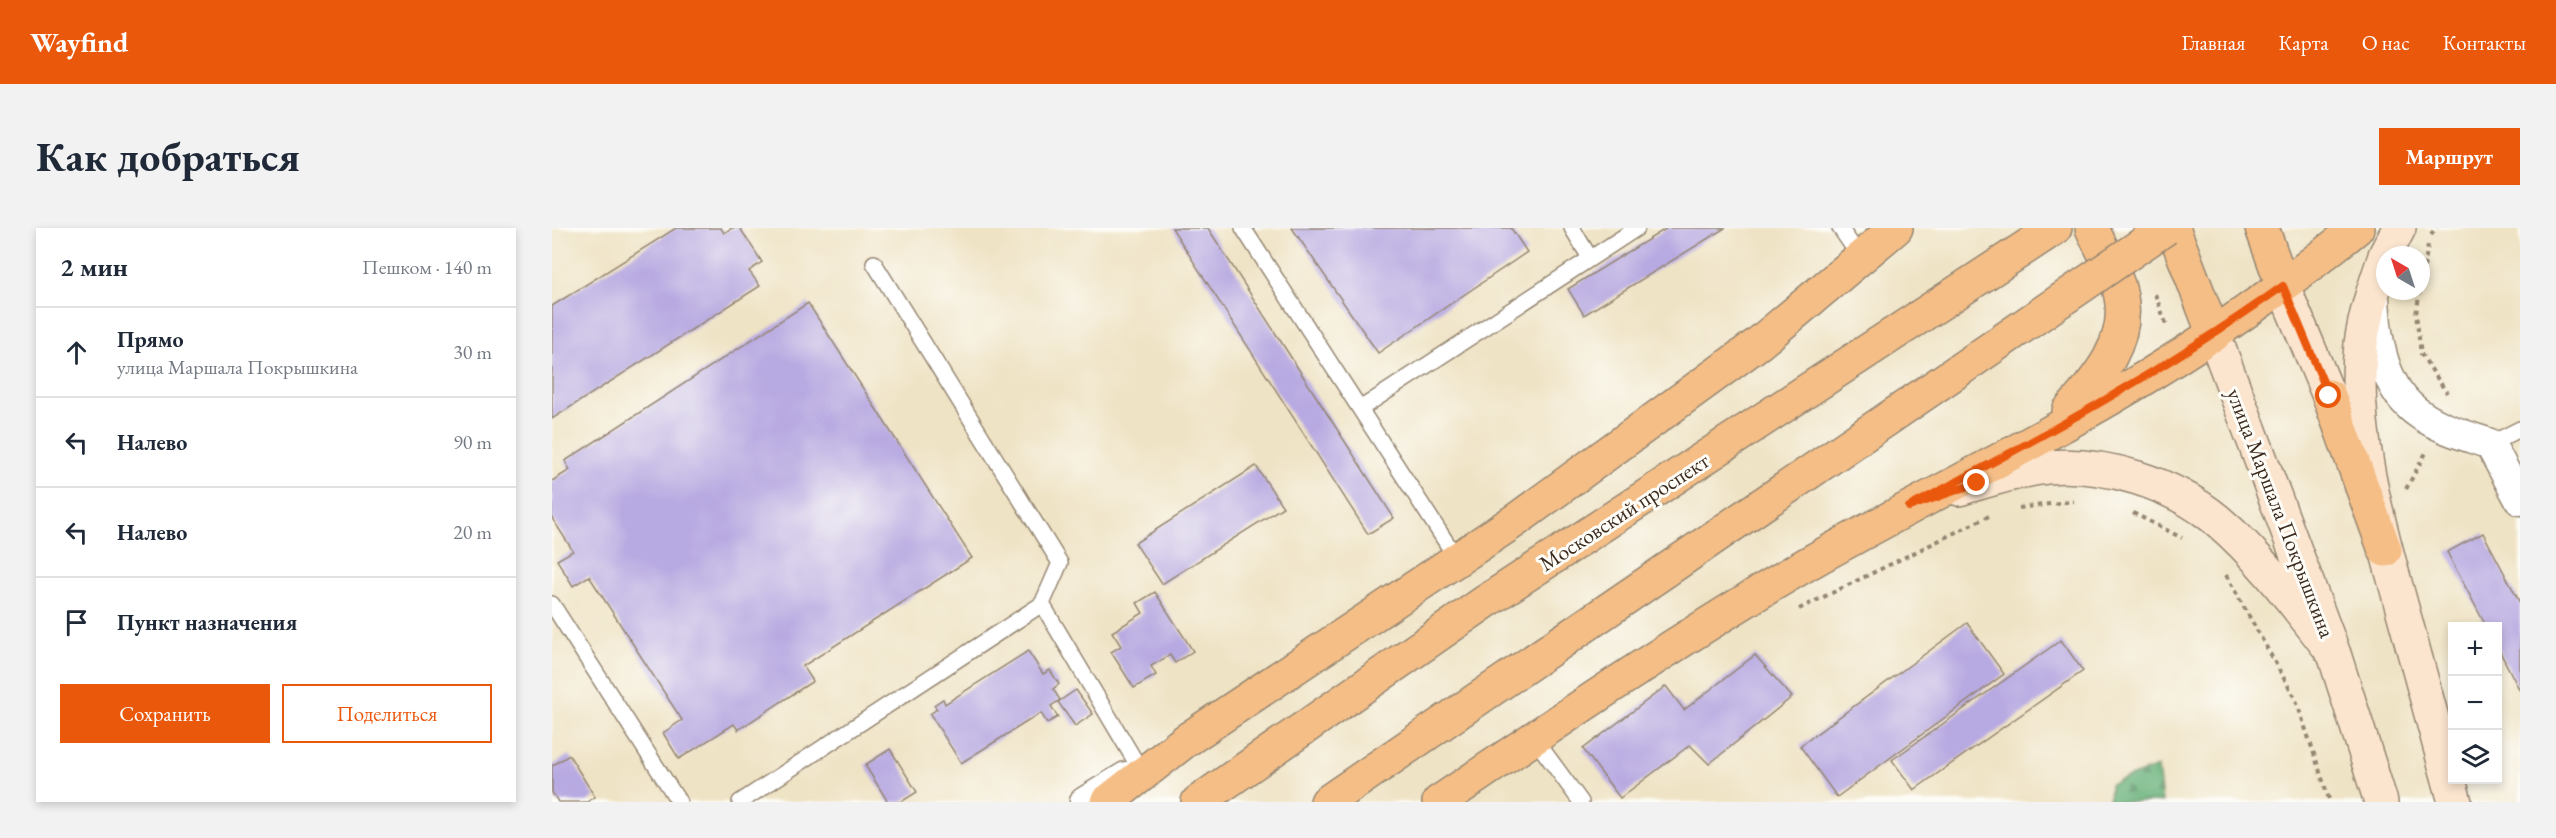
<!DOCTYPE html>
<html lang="ru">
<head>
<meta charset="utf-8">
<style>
	:root { --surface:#fff; --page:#f2f2f3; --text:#1f2937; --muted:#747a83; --line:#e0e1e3; --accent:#ea580c }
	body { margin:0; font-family:"EB Garamond",serif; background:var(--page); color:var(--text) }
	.controls { position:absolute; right:18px; bottom:18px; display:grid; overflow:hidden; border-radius:0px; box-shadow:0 3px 9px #0003 }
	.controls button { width:54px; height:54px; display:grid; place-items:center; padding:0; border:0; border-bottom:2px solid var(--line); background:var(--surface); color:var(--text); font:30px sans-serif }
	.compass { position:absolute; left:1824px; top:18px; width:54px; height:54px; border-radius:50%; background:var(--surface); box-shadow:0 3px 9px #0003; rotate:321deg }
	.stop { position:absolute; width:18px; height:18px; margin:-14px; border:4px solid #ea580c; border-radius:50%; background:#fff }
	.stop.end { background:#ea580c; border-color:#fff; box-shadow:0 2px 6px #0008 }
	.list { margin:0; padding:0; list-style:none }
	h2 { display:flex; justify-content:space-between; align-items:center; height:78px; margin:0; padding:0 24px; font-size:26px }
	h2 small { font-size:20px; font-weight:400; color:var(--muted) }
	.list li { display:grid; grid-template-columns:39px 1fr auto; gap:18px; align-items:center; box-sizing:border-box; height:90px; padding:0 24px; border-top:2px solid var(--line) }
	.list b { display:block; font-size:22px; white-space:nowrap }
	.list p { margin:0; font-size:20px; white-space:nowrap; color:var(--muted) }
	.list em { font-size:20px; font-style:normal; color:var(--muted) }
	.actions { display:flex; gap:12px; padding:18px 24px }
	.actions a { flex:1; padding:14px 0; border:2px solid var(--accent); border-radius:0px; text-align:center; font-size:21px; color:var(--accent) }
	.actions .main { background:var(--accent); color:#fff }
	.icon { flex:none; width:33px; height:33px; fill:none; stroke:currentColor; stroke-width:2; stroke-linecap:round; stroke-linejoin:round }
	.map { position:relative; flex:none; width:1968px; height:574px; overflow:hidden; border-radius:0px }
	header { display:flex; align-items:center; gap:36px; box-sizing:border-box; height:84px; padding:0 30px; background:var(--accent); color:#fff }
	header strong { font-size:28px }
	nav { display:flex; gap:33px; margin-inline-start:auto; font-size:21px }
	.intro { display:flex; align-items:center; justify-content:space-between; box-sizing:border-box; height:144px; padding:0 36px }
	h1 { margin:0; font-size:42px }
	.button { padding:15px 27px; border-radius:0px; background:var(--accent); color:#fff; font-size:21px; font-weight:700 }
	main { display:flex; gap:36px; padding:0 36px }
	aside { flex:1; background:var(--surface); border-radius:0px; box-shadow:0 3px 9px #0003 }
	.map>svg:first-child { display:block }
</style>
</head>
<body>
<header>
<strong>Wayfind</strong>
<nav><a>Главная</a><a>Карта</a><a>О нас</a><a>Контакты</a></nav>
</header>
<div class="intro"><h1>Как добраться</h1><a class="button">Маршрут</a></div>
<main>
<aside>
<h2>2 мин<small>Пешком · 140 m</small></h2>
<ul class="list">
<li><svg class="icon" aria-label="ahead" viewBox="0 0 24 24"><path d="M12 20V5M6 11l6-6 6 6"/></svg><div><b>Прямо</b><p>улица Маршала Покрышкина</p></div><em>30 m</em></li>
<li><svg class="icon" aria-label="left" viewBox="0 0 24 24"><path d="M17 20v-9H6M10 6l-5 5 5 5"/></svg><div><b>Налево</b></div><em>90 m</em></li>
<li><svg class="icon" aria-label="left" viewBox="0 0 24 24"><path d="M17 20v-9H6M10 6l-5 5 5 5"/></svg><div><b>Налево</b></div><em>20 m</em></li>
<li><svg class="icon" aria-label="arrive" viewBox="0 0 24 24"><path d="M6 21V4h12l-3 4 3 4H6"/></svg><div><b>Пункт назначения</b></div></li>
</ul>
<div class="actions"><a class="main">Сохранить</a><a>Поделиться</a></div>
</aside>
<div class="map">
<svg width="1968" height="574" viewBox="0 0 1968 574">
	<defs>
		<pattern id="forest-firs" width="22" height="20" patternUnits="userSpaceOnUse" patternTransform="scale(1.5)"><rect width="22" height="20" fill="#68b179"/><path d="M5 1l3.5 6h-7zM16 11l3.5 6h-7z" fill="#579063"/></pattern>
	</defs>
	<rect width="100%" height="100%" fill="#fdfcf7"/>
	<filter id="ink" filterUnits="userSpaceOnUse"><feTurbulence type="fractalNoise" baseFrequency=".0167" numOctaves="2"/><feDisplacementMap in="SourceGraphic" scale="12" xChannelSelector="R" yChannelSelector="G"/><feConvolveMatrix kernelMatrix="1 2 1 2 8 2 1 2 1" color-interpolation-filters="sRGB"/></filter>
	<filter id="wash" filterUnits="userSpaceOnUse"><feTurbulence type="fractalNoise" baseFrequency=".008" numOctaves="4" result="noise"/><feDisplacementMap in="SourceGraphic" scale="24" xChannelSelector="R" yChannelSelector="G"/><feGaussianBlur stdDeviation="1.35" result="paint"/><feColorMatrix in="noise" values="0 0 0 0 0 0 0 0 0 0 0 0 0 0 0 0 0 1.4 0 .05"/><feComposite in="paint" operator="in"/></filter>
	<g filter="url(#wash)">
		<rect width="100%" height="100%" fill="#efe3c5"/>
		<path fill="url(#forest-firs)" stroke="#526e4c" stroke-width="1.5" d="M1606,539L1610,574H1557L1558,556Z"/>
		<g id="blocks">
			<path fill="#b7a9e1" d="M124,0H169L172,5L180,0H188L210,34L197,43L208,58L0,191V78Z
				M620,0H656L842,290L816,306Z
				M740,0H959L975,24L826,125Z
				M1115,0H1173L1032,87L1016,61Z
				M256,75L420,330L251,438L261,453L186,502L182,496L127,531L111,505L130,492L37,348L21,358L5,332L21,323L0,290V253L18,242L13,233Z
				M704,238L731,279L610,356L583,315Z
				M1931,305L1968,375V463L1946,420V398H1934L1895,324Z
				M603,364L641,423L623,435L618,427L599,438L604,447L582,460L559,424L569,418L560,404L591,385L585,375Z
				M1415,395L1452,446L1285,569L1248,518Z
				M1509,412L1531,443L1362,562L1340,532Z
				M476,423L491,446L498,442L507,456L501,461L508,472L499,478L506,489L495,495L489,485L409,535L378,486L385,481L382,477L391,471L393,476Z
				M1203,427L1240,469L1157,536L1138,517L1068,570L1031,521L1114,458L1132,482Z
				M524,462L541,486L523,498L506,474Z
				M338,521L365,564L349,574H336L313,537Z
				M17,527L43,569L35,574H6L0,564V538Z"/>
		</g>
	</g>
	<g filter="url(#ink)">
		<use href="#blocks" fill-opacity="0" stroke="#958672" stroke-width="1.5"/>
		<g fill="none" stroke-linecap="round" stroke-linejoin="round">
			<g stroke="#958672" stroke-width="18">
				<path id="service" d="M691,0L905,331
					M1020,0L1038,30
					M1288,0L1308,29
					M322,35L508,335L490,376L588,541
					M808,181L1085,0
					M1938,216L1968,201
					M0,376L127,574
					M982,510L1029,574
					M188,574L490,376"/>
			</g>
			<g stroke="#958672" stroke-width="33">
				<path id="minor" d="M1822,70C1824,112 1831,162 1869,187C1889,201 1915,208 1938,216L1968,272
					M533,574L574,549"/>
			</g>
			<g stroke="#958672" stroke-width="36">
				<path id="secondary" d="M1833,27L1847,0
					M1833,28C1823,57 1813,86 1809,116C1800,195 1823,283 1844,358C1864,430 1883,502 1903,574
					M1731,58L1777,168
					M1662,107L1782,426L1829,574
					M1407,261C1433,253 1467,242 1495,239C1553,234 1620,255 1665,292C1710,330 1746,380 1782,426"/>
			</g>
			<g stroke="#958672" stroke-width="36">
				<path id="primary" d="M1621,0L1662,107
					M1710,0L1731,58
					M1777,168L1833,322
					M1517,183C1546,151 1580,112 1568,64C1563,42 1549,21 1540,0
					M555,574L633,513L964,292L1207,115L1344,0
					M646,574L933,374L1503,0
					M775,574L1451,112
					M887,574C1004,495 1121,415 1243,343C1327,294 1413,252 1497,205C1606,146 1709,78 1805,0"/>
			</g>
			<path stroke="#958672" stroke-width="4" stroke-dasharray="4.5 4.5" stroke-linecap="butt" d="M1879,7L1885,0
				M1869,57L1876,17
				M1868,63L1864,86L1869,126L1895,165
				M1603,66L1615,98
				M1854,261L1875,223
				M1467,280L1522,273
				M1581,285L1630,310
				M1674,347L1744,472L1778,574
				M1247,381L1437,288"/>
			<use href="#service" stroke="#fff" stroke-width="15"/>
			<use href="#minor" stroke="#fff" stroke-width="30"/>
			<use href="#secondary" stroke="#fbe5cf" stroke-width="33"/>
			<use href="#primary" stroke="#f5be86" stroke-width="33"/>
			<g stroke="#958672" stroke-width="36" stroke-linecap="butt">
				<path id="primary-bridge" d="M1451,112L1614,0"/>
			</g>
			<use href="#primary-bridge" stroke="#f5be86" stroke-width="33"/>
		</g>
	</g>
	<g fill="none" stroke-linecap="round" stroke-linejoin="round" filter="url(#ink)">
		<path stroke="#ea580c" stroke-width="8" d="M1425,255L1357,279C1486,211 1612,143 1731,58L1777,168"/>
	</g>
	<g text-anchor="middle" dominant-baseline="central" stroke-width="6" stroke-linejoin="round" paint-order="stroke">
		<g font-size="22" fill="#3b2a1e" stroke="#fdfcf7">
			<text transform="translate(1072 284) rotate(-33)">Московский проспект</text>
			<text transform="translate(1729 285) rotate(69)">улица Маршала Покрышкина</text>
		</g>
	</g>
</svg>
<div class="controls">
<button>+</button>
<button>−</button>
<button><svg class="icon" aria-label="layers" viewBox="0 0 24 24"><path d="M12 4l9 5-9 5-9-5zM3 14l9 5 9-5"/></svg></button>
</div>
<svg class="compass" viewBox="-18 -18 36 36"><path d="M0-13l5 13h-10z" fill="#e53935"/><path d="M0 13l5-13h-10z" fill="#747a83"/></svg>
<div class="stop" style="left:1777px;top:168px"></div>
<div class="stop end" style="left:1425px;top:255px"></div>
</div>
</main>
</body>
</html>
